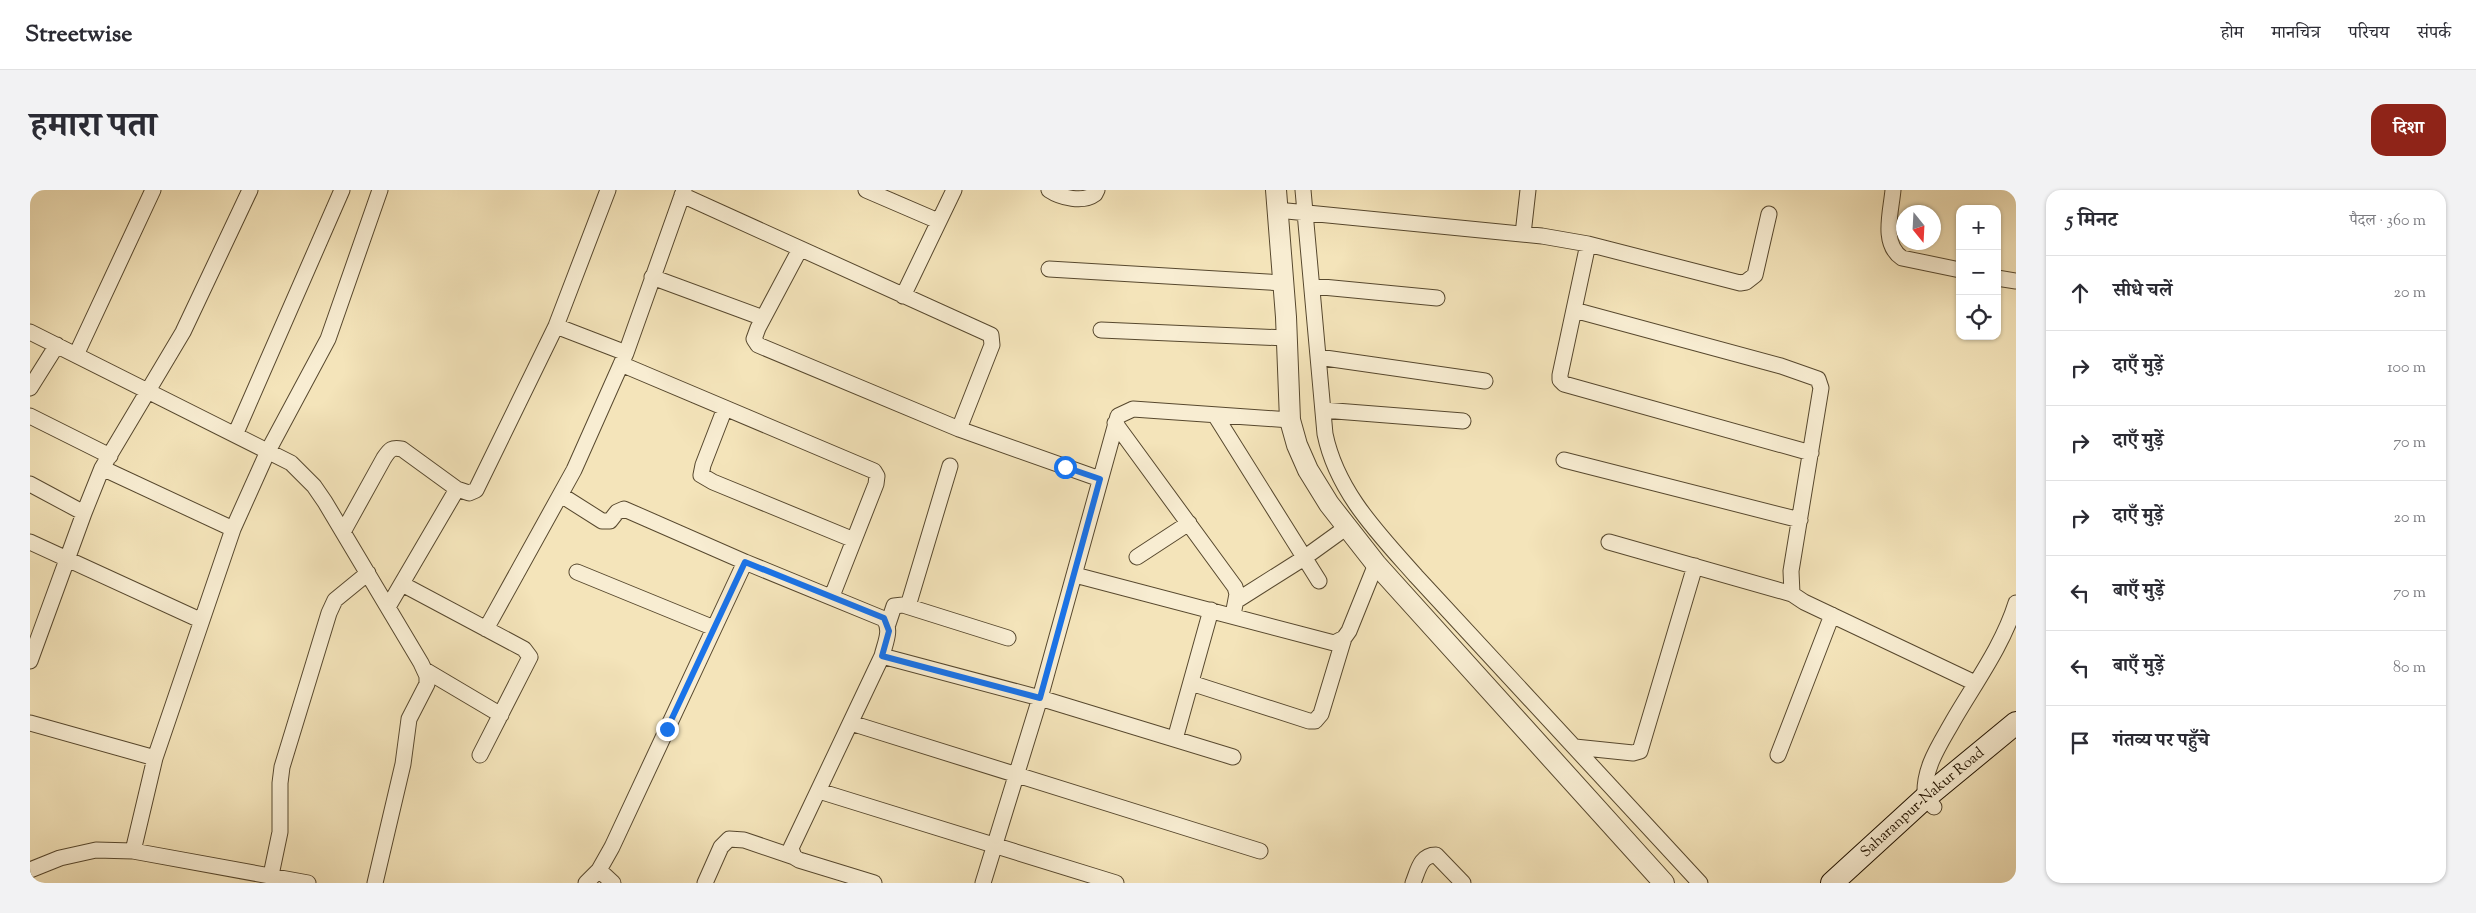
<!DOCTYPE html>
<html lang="hi">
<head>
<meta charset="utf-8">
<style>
	:root { --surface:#fff; --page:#f2f2f3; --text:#2b2b33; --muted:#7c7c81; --line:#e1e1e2; --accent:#8f2418 }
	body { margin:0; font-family:"Sorts Mill Goudy","Noto Serif Devanagari",serif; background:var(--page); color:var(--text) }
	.controls { position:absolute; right:15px; top:15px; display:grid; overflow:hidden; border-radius:10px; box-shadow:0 1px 4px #0004 }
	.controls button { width:45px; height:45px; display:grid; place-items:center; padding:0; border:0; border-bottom:1px solid var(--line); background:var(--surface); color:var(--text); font:25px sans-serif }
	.compass { position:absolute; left:1866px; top:15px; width:45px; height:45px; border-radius:50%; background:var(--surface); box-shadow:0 1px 4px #0004; rotate:162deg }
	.stop { position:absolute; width:15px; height:15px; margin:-11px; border:4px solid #1a73e8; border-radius:50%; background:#fff }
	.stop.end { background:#1a73e8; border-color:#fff; box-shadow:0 1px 5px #0008 }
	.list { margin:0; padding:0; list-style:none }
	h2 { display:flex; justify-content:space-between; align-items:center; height:65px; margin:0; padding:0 20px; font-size:21px }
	h2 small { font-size:16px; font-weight:400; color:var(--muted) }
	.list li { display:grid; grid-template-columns:32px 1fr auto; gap:15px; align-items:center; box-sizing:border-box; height:75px; padding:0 20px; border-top:1px solid var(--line) }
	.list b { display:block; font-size:19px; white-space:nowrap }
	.list em { font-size:16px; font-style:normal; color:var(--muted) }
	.icon { flex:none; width:28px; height:28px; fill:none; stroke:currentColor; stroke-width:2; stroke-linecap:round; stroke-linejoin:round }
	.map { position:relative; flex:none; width:1986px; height:693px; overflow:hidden; border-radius:15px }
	header { display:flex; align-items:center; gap:30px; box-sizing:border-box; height:70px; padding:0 25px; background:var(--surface); border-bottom:1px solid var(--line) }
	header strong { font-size:24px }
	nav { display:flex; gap:28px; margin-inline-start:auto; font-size:18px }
	.intro { display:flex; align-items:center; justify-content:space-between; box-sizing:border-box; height:120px; padding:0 30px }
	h1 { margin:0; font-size:35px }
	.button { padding:12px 22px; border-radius:15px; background:var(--accent); color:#fff; font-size:18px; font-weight:700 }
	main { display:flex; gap:30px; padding:0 30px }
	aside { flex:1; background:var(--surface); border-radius:15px; box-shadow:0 1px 4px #0004 }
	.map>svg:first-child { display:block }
</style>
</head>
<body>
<header>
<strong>Streetwise</strong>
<nav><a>होम</a><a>मानचित्र</a><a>परिचय</a><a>संपर्क</a></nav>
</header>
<div class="intro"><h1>हमारा पता</h1><a class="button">दिशा</a></div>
<main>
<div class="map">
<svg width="1986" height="693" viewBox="0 0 1986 693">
	<rect width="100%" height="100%" fill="#f4e4ba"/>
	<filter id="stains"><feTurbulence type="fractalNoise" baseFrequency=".004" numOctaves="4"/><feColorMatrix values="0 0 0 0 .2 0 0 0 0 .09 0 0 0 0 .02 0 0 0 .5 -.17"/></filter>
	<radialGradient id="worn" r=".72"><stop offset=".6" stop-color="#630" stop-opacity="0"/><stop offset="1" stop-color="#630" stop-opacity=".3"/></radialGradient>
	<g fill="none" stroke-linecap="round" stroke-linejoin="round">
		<g stroke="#57482e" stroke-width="17">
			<path id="minor" d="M836,0L908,31
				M1019,0C1031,8 1053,13 1065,4L1067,0
				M1273,0L1295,244C1307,302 1348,343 1386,386L1670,693
				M1863,0C1861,22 1851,54 1872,68L1930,80
				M652,5L961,145L962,155L929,239
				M1247,20L1512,46L1558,54L1710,93L1716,92L1725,85L1739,24
				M1493,44L1498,0
				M1558,54L1530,185V190L1534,194L1781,263
				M770,59L728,138L724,149L728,155L929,239L1070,289
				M1019,79L1253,93
				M622,87L733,128
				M1967,88L1986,91
				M1282,96L1407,108
				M873,106L924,0
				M1544,120L1751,176L1788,189L1791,198L1761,381L1762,404L1774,412L1945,493
				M526,136L596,163
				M1071,140L1256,148
				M0,142L261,273L284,296L295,312L391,473L397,486V494L379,529L373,574L345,693
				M46,165L123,0
				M1288,167L1455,191
				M591,174L844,281L847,286L846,294L802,406
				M0,198L27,155
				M695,218L673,275L671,285L683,292L824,350
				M1293,220L1433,231
				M1185,225L1289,391
				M0,226L80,266
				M1085,233L1205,397L1207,404L1203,425
				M205,245L312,0
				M1534,270L1770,330
				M72,278L203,339
				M0,294L54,323L0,471
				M531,305L572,331H580L587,322L594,319L715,372
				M54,323L72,278L153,142L220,0
				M313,342L354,268C360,259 362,257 372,259L427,299L439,303L446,300L526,136L578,0
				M0,352L170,430
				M1579,352L1762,404
				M1107,367L1159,333
				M547,382L684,438
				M1045,385L1304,453L1314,448L1319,441L1346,374
				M372,394L494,459L500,467L450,565
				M1206,411L1274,368L1317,337
				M878,416L920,276
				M358,417L427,299
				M858,434L864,416L873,415L978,448
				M456,439L544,280L596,163L654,0
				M395,480L471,525
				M1161,493L1279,531H1285L1291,524L1314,448
				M0,533L125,568
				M821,533L1230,661
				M1145,549L1181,420
				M1545,557L1603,563L1610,561L1665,376
				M1748,565L1802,425
				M789,601L1086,693
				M1904,617L1895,608C1893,578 1909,556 1923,531C1945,493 1973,455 1986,413
				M103,661L125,568L203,339L238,261L298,149L350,0
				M0,680L30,668L66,660L103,661L278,693
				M569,680L583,693
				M241,685L250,642V593L252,577L299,423L305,410L338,383
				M556,693L569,680L582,657L715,372L854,429C862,440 855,453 852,466L1010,508L1088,226L1103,219L1260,230
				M675,693L691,657L699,649L714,650L764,667
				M844,693L769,670L764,667L761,658L852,466
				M953,693L1010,508L1203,567
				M1383,693C1388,681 1390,665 1406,665L1433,693"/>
		</g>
		<g stroke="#57482e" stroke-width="22">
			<path id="tertiary" d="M1246,0L1256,127L1260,230L1267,255L1278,280L1299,314L1346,374L1634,693"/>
		</g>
		<g stroke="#231400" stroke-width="24">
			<g id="secondary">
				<path id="s1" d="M1802,693L1895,608L1986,533"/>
			</g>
		</g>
		<use href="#minor" stroke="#f8edd2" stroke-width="15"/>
		<use href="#tertiary" stroke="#f8edd2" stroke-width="20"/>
		<use href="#secondary" stroke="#f8edd2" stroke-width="22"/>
	</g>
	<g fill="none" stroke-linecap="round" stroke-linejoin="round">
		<path stroke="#1a73e8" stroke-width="6" d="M637,539L715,372L854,428L859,441L852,466L1010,508L1070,289L1035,277"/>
	</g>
	<g text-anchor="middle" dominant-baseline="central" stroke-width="4" stroke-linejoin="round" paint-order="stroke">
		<g font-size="15" fill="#231400" stroke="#f8edd2">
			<text stroke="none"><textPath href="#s1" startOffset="121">Saharanpur-Nakur Road</textPath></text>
		</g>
	</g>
	<rect width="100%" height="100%" filter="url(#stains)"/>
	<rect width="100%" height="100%" fill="url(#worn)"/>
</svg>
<div class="controls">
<button>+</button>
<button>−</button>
<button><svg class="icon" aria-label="locate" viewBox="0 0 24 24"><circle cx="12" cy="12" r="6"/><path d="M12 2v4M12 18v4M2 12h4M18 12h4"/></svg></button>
</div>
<svg class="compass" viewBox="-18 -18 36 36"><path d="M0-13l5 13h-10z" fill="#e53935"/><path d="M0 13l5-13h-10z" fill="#7c7c81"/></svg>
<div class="stop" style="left:1035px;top:277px"></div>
<div class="stop end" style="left:637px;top:539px"></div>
</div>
<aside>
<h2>5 मिनट<small>पैदल · 360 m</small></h2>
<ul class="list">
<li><svg class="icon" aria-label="ahead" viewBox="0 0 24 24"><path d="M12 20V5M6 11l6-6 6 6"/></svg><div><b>सीधे चलें</b></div><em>20 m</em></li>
<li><svg class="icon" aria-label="right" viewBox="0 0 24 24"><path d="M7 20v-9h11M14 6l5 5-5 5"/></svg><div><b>दाएँ मुड़ें</b></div><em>100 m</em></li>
<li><svg class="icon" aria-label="right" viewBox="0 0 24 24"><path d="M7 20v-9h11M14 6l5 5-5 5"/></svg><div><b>दाएँ मुड़ें</b></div><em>70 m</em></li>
<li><svg class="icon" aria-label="right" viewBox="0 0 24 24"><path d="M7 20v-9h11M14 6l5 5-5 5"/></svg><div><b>दाएँ मुड़ें</b></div><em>20 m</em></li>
<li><svg class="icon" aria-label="left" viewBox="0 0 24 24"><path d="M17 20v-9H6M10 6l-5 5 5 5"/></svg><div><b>बाएँ मुड़ें</b></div><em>70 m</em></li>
<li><svg class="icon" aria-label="left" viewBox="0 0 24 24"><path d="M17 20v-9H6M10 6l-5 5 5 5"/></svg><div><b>बाएँ मुड़ें</b></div><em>80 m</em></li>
<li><svg class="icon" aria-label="arrive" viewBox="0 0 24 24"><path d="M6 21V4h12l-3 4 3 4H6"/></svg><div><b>गंतव्य पर पहुँचे</b></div></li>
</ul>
</aside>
</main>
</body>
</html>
